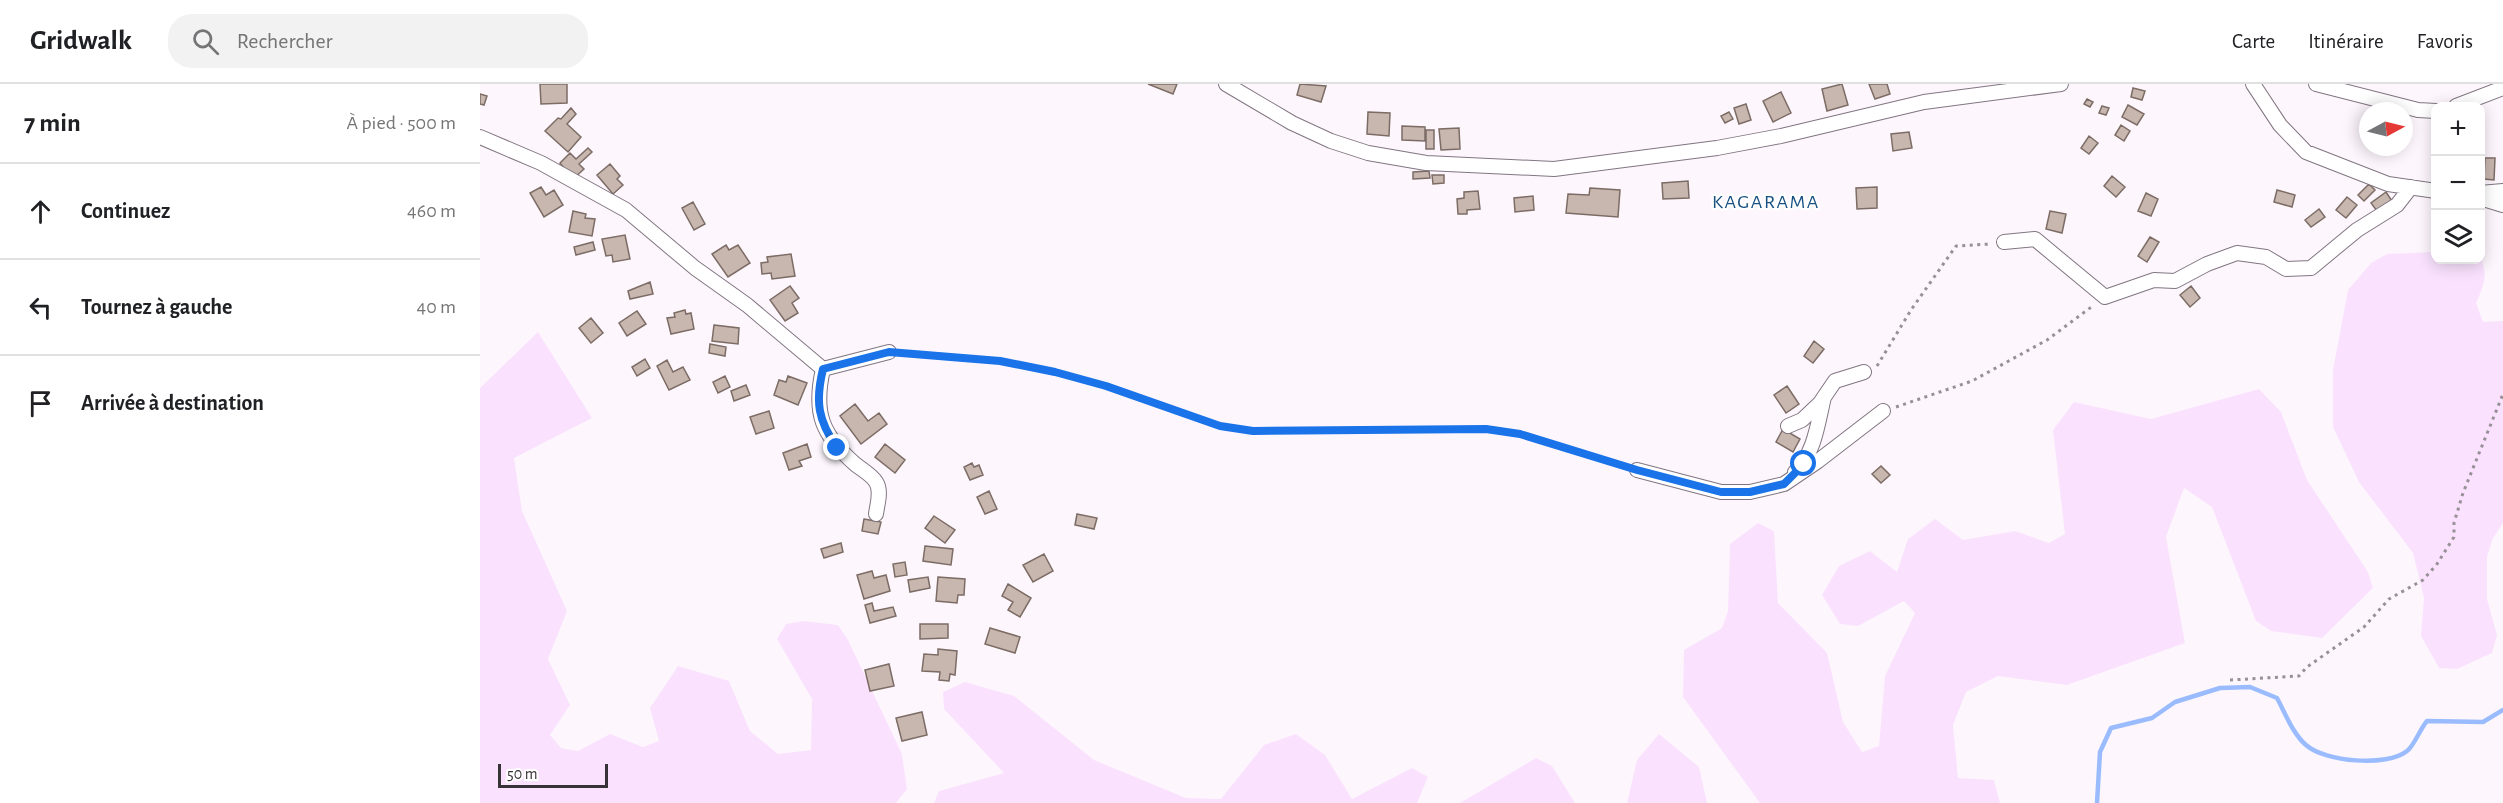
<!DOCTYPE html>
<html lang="fr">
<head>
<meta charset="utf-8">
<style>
	:root { --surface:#fff; --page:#f2f2f2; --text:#202124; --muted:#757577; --line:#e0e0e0 }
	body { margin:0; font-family:"Alegreya Sans",sans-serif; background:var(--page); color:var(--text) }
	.controls { position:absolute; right:18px; top:18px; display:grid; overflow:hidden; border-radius:12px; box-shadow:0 3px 15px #0003 }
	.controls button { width:54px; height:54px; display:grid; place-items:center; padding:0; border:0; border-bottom:2px solid var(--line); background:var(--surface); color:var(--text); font:30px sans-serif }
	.compass { position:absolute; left:1879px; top:18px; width:54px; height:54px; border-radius:50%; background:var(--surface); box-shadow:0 3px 15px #0003; rotate:83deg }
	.scale { position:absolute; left:18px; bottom:15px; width:110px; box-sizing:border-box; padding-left:6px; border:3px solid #373237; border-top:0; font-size:16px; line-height:21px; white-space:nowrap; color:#373237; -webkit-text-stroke:4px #fff; paint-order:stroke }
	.stop { position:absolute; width:18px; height:18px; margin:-14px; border:4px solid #1a73e8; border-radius:50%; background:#fff }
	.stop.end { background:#1a73e8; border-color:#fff; box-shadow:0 2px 6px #0008 }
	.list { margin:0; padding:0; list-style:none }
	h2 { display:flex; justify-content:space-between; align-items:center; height:78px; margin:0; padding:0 24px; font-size:26px }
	h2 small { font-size:20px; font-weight:400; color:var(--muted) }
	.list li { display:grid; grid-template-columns:39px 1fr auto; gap:18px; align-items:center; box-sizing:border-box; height:96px; padding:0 24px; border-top:2px solid var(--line) }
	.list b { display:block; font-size:22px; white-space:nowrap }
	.list em { font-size:20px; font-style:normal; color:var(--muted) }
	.icon { flex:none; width:33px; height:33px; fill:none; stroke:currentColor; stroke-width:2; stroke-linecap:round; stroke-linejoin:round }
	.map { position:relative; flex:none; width:2023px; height:719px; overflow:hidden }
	header { display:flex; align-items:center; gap:36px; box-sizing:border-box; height:84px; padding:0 30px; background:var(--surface); border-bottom:2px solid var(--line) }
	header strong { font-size:28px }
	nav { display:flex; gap:33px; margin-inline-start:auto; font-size:21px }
	.search { width:420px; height:54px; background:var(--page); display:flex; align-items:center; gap:15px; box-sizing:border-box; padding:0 21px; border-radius:24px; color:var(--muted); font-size:22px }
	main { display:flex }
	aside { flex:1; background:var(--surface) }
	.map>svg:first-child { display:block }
</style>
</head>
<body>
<header>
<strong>Gridwalk</strong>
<div class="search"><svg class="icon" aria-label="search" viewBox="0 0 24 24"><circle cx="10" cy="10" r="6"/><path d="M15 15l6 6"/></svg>Rechercher</div>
<nav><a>Carte</a><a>Itinéraire</a><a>Favoris</a></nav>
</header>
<main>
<aside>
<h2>7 min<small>À pied · 500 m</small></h2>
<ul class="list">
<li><svg class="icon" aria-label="ahead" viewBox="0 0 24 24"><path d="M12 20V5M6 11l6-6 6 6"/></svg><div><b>Continuez</b></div><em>460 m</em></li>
<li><svg class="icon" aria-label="left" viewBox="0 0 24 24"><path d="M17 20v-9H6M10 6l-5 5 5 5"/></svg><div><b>Tournez à gauche</b></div><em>40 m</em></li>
<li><svg class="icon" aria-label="arrive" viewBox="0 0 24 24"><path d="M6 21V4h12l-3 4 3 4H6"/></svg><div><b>Arrivée à destination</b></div></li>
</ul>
</aside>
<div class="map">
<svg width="2023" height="719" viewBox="0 0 2023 719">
	<rect width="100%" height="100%" fill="#fdf7fd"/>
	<path fill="#fae2fe" d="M1955,168L1956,176L2001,174C2008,191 2004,202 1996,219L2003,238L2023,237V439L2013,454L2007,473V515L2017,551L2012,569L1977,585L1959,584L1941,552L1944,514L1933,469L1879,398L1853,343V286L1868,206L1891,179L1907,170Z
		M58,248L112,334L34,374L42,427L87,527L68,575L90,621L70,651L81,664L98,667L130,650L163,663L179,657L170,624L198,582L249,597L270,647L298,670L331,666L332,615L297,555L306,540L323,537L358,541L368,556L422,670L427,705L416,719H0V304Z
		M1779,305L1801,328L1827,396L1888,488L1893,504L1842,554L1791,547L1776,537L1732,423L1704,404L1686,453L1705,559L1587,601L1518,592L1486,608L1473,641L1478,694L1514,696L1520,719H1280L1203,613L1204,566L1242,544L1248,527L1250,460L1278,439L1294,447L1298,519L1347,569L1363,638L1382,668L1399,662L1405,592L1435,529L1424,517L1378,542L1360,540L1342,511L1359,482L1390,467L1417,488L1428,455L1455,435L1483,456L1535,447L1569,459L1585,450L1573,346L1594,318L1671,335Z
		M485,598L534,612L614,676L706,714L741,715L784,661L816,650L845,671L872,715L932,684L948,693L937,719H454L459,707L524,689L464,625L463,608Z
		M1179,650L1219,683L1227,719H1147L1157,676Z
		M1056,674L1072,682L1095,719H980Z"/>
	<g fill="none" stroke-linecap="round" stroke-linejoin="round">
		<path stroke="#9abcfe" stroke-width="4.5" d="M1617,719L1620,668L1631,644L1672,634L1695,618L1740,604L1770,603L1797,614C1805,629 1813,650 1826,661C1845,678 1907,683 1927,667C1934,662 1940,645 1947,637L2003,638L2023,626"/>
	</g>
	<path fill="#c8b7af" stroke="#7c6c65" stroke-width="1.5" d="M60,0H87V19L61,20Z
		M668,0H697L693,10Z
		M820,0L846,2L841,18L817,11Z
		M1362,0L1368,21L1347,27L1342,5Z
		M1389,0H1407L1410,10L1395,15Z
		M1653,4L1665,7L1662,16L1651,13Z
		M1301,8L1311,29L1293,38L1283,17Z
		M0,10L7,12L4,21L0,20Z
		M1607,15L1613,18L1610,23L1604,20Z
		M1266,20L1271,36L1259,40L1254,24Z
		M1648,21L1664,30L1657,41L1642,33Z
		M1622,22L1629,24L1626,31L1619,29Z
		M91,24L96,30L87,40L101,53L88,68L65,47L78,34L81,35Z
		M888,28L910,29L909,52L887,50Z
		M1249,28L1253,35L1245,39L1241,32Z
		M1641,41L1650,47L1644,57L1635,51Z
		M922,42L945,43V57L922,56Z
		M979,44L980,65L961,66L959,45Z
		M946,46H954V65H946Z
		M1429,48L1432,64L1413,67L1411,50Z
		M1609,52L1618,59L1609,70L1601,64Z
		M108,64L112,68L99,80L104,85L93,95L80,79L90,69L96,75Z
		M2005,74H2015L2014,96L2004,95Z
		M130,80L140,92L137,95L143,101L133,110L117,91Z
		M949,87L950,94L933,95V88Z
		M952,91H964V99L953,100Z
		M1632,92L1645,103L1636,113L1624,102Z
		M1208,97L1209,114L1183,115L1182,99Z
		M1889,100L1895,106L1884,117L1878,111Z
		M61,103L66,111L74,106L83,121L64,133L50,109Z
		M1397,103V124L1377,125L1376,104Z
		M1110,104L1140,106L1138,133L1086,129L1088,110L1109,111Z
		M1797,106L1815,111L1812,123L1794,118Z
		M998,107L1000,125L987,126V130H978L977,115L984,114V108Z
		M1906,108L1912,117L1897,127L1891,119Z
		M1666,109L1678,115L1671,132L1658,127Z
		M1053,112L1054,126L1035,128L1034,114Z
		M1867,113L1877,121L1866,134L1856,126Z
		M213,118L225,140L214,146L202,124Z
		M1839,125L1845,133L1831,143L1825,136Z
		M93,127L106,130L105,134L115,135L112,152L89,148Z
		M1570,127L1586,130L1582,149L1566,145Z
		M145,151L150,175L133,178L132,171L126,172L122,155Z
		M1670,153L1679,158L1667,178L1658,172Z
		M113,158L115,166L96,171L94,163Z
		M246,161L249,166L258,161L270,179L248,193L232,170Z
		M311,170L315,192L292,195L291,189L282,190L281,179L288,178L287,173Z
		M170,198L173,210L150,215L148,207Z
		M310,202L319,214L312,219L318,229L305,237L290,216Z
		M1711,202L1720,214L1710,223L1700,211Z
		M205,226L206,230L211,229L214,245L191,250L187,234L195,233L194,229Z
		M157,227L166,240L147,252L139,239Z
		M111,234L123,249L111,259L99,244Z
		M234,241L259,244L258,260L232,257Z
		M1334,257L1344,265L1333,279L1324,272Z
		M230,260L246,263L245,272L229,269Z
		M165,275L170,284L157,292L152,283Z
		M187,276L193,288L203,283L210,296L189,306L177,282Z
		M245,292L250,303L238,309L233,298Z
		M308,292L327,299L318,321L294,311L299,296L306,298Z
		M266,301L270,311L254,317L251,307Z
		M1307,302L1319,320L1306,329L1294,311Z
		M375,320L388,337L399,329L407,340L381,360L360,332Z
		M289,327L294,344L276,350L270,333Z
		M1303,345L1320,355L1313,368L1296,358Z
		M327,360L331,373L319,377L322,382L309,386L303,369Z
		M405,360L425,376L415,389L395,373Z
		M492,379L494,383L499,381L503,391L490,396L484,383Z
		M1401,382L1410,391L1401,399L1392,390Z
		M509,407L517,425L505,430L497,413Z
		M597,430L617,434L614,445L595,441Z
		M454,432L475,446L465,459L445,444Z
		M384,435L401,438L398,450L382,447Z
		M361,459L363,468L344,474L341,465Z
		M445,462L473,465L471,481L443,477Z
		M564,470L573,487L553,498L543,481Z
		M425,478L427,491L415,493L413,480Z
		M392,487L394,494L406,491L410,507L384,515L377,491Z
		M448,493L450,504L430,508L428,496Z
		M458,493L485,495L484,511H478L477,519L456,517Z
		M528,500L551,514L540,533L528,526L533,518L522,512Z
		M392,519L394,527L413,523L416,532L390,539L385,521Z
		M440,540H468V554L440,555Z
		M510,544L540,553L535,569L505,560Z
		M458,565L477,567L475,591L470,590L469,597L459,596L460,588L442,587L444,570L458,571Z
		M409,580L414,602L390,607L385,586Z
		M442,628L447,651L422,657L416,634Z"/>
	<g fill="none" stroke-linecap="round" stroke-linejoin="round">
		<g stroke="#817582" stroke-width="16">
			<path id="minor" d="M746,0L812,39L851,57L888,69L946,79L1074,85L1237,64L1301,52L1444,18L1581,0
				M1773,0L1800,41L1826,68L1908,100L1956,107
				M1836,0L1938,26L1956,27
				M1976,22L2023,4
				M0,53L61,79L146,126L215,184L267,221L343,285C333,329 342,351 375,380C381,385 392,391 396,398C402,407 397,421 396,430
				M2000,109L2023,107
				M2000,114L2023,121
				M1524,158L1555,155L1625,213L1674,196L1695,197L1727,180L1757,169L1786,173L1806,185L1831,184L1877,146L1917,121L1931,103
				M343,285L409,268
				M1308,342L1322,336L1340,319L1355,297L1384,288
				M1157,386L1241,408H1270L1304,400L1338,377L1403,327
				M1315,388C1335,369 1338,338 1344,313"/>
		</g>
		<path stroke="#979197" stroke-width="3" stroke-dasharray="3 4.5" stroke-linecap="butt" d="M422,269L520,277L575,288L626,302L740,342L773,347L822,348L1006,345L1040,350L1144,382
			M1397,282L1431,226L1476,162L1511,160
			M1416,323L1492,297L1567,256L1614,221
			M1750,596L1819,592L1827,583L1884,543L1909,515L1943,496L1957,480L1974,453V439L1983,409L2023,310"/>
		<use href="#minor" stroke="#fff" stroke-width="14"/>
	</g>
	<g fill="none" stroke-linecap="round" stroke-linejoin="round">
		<path stroke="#1a73e8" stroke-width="8" d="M357,364C338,336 335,318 343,285L409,268L520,277L575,288L626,302L740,342L773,347L1006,345L1040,350L1157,386L1241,408H1270L1304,400L1324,380"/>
	</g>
	<g text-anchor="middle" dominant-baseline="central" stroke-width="4.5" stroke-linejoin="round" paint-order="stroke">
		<g font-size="20" letter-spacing="1.5" fill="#185182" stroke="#fff">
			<text x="1286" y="118">KAGARAMA</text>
		</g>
	</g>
</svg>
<div class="controls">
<button>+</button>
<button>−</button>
<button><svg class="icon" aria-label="layers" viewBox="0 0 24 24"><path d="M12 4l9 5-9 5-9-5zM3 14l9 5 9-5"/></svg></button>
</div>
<svg class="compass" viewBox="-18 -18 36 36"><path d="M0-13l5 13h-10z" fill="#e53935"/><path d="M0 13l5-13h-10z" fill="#757577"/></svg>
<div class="scale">50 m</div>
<div class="stop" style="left:1324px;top:380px"></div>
<div class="stop end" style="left:357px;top:364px"></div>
</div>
</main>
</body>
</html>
